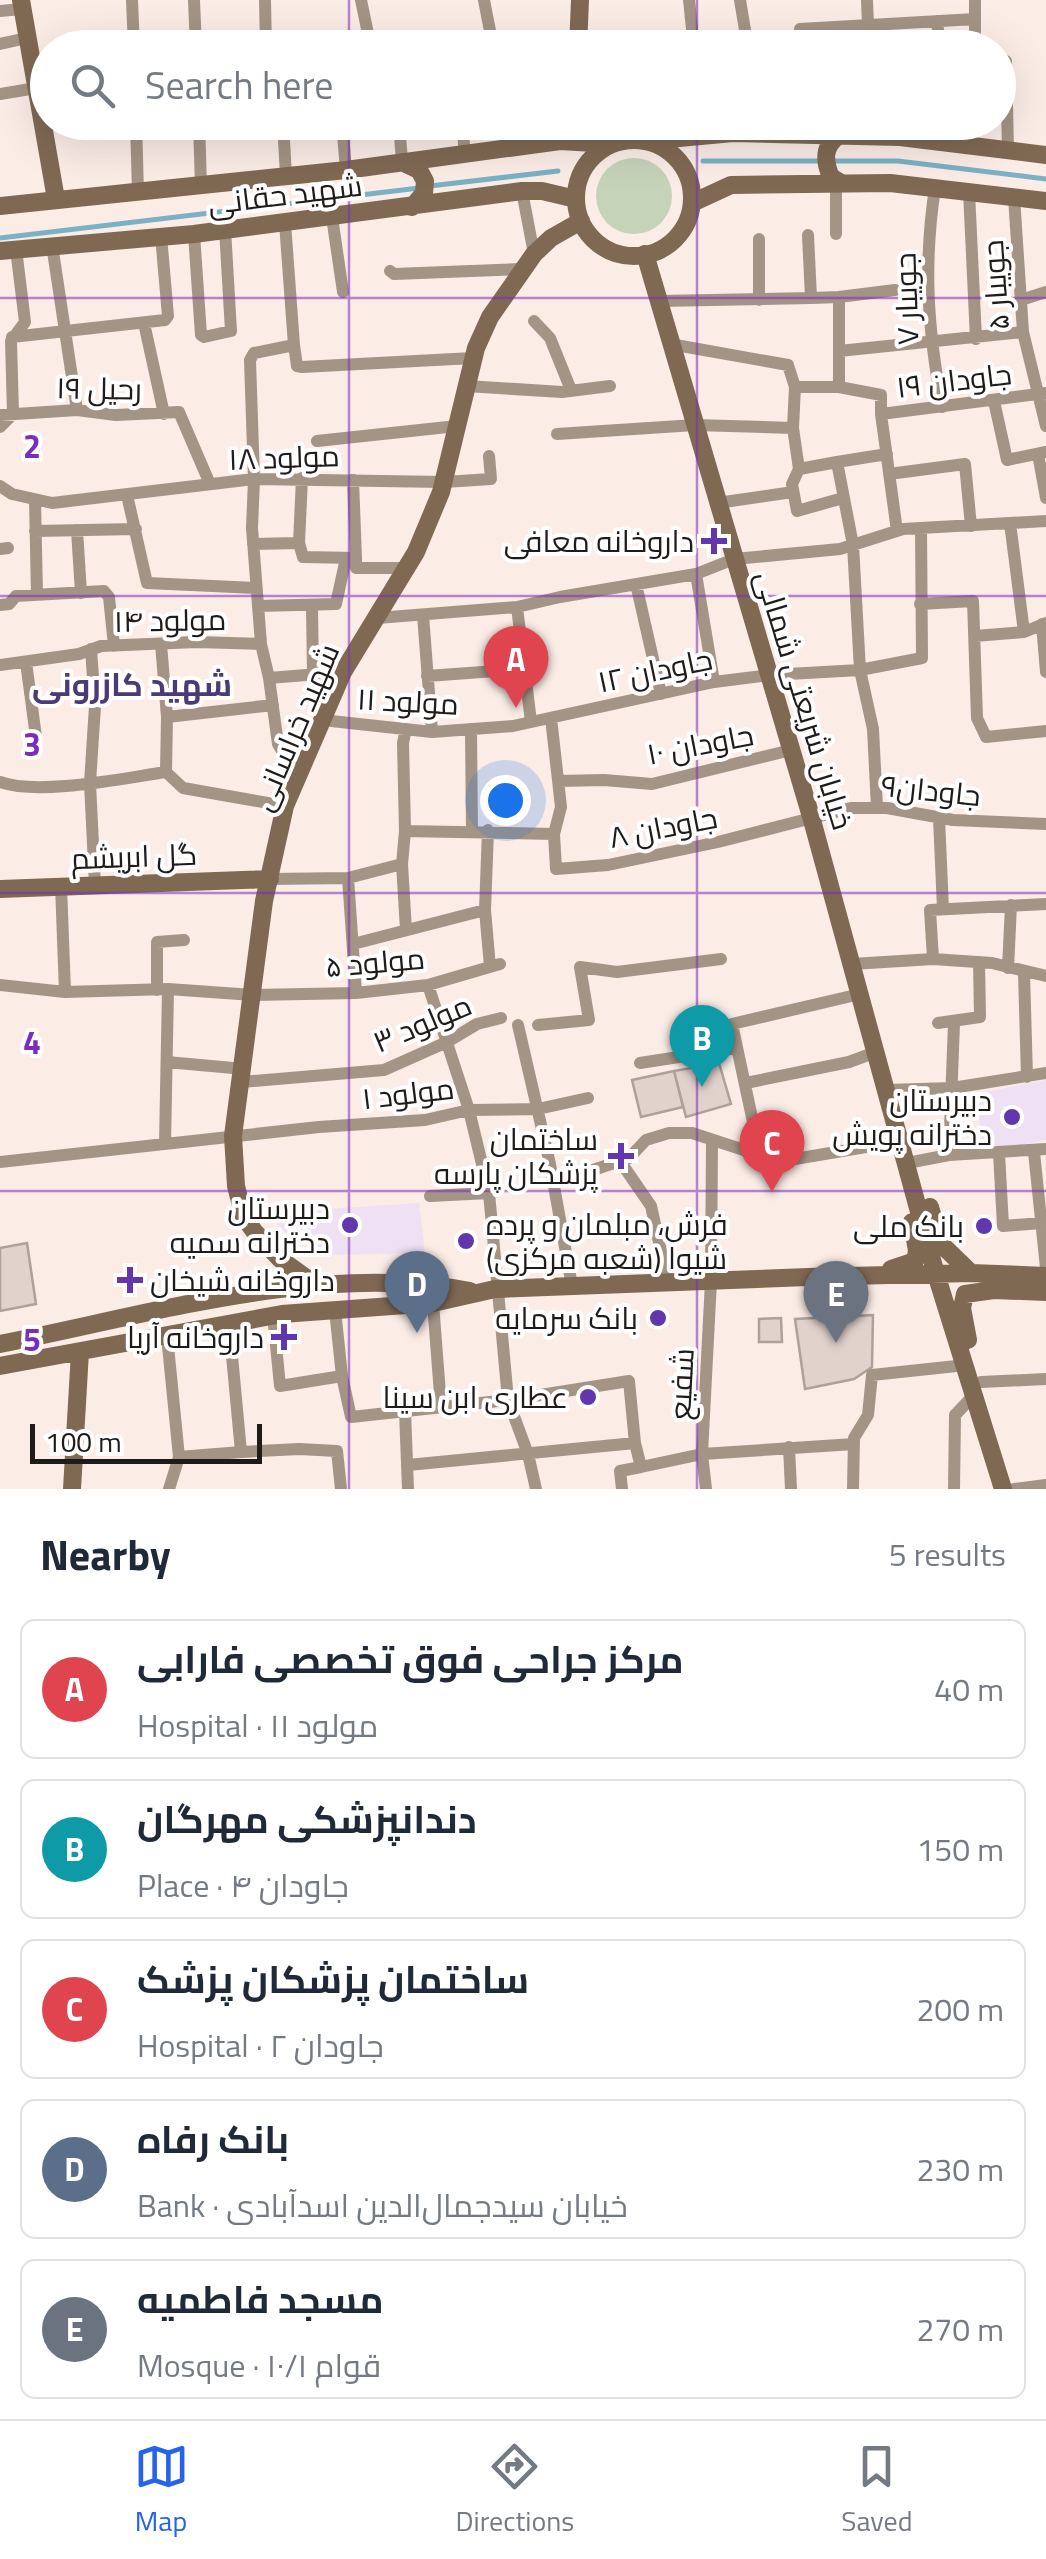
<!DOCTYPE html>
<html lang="en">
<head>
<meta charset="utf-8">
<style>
	:root { --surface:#fff; --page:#f2f2f3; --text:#1f2937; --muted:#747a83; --line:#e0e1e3; --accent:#2563eb }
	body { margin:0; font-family:"Titillium Web",Cairo,sans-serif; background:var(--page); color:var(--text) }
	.scale { position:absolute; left:30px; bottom:25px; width:232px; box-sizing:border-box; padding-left:10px; border:5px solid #201b19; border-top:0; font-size:28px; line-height:35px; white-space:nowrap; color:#201b19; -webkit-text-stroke:8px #fff; paint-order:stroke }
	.you { position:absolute; left:505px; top:800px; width:35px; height:35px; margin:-25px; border:8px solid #fff; border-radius:50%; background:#1a73e8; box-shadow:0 0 0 15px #1a73e833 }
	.badge { display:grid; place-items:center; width:65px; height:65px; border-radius:50%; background:var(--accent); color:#fff; font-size:32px; font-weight:700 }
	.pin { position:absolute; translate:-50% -82px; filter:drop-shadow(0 2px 5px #0008) }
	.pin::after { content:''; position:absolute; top:52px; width:35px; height:30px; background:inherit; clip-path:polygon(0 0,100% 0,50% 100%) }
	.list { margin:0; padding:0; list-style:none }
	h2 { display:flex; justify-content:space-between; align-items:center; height:130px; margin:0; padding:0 40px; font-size:42px }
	h2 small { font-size:32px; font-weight:400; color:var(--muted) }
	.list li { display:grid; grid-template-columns:65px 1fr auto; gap:30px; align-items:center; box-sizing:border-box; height:140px; margin:0 20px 20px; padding:0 20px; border:2px solid var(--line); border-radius:15px }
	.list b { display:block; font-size:38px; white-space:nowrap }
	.list p { margin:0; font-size:32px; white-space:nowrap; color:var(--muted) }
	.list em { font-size:32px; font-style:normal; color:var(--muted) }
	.icon { flex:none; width:55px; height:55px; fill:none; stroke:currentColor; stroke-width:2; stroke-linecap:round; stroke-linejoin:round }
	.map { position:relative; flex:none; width:1046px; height:1489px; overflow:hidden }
	.search { position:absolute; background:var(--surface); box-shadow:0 10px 40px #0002; left:30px; right:30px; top:30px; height:110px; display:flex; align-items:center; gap:25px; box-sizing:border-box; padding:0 35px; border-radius:55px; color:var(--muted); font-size:38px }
	.sheet { height:930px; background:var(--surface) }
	nav { display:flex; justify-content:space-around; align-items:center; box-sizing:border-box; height:140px; border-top:2px solid var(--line); background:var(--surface); font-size:28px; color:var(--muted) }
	nav a { display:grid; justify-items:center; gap:5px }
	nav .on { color:var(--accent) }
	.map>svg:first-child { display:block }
</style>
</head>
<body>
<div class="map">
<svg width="1046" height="1489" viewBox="0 0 1046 1489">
	<rect width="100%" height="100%" fill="#fbece6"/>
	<path fill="#efe0f3" d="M1046,1080V1140L983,1152L976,1094Z
		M419,1203L425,1253L327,1255L291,1238L266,1213Z"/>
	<path fill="#c5d3b9" d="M596 196a38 38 0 1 1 76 0a38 38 0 1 1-76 0Z"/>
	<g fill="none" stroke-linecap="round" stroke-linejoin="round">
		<path stroke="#7ab1c4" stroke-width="5" d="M703,161H820
			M831,161H898L1046,179
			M430,186L558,171
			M0,238L419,188"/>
	</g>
	<path fill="#e1d2cc" stroke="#aea09a" stroke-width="2.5" d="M719,1063L731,1104L686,1117L674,1071Z
		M674,1071L683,1107L641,1117L632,1080Z
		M27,1243L36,1304L0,1311V1248Z
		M873,1315L872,1367L854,1379L805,1389L795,1319Z
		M781,1318L782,1342H759V1319Z"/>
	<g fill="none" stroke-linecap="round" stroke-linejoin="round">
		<path stroke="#a49485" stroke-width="12" d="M132,0L134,48
			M194,0L196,48
			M265,0L266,48
			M361,0L371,48
			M689,0L694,48
			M740,0L748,48
			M867,0L868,26
			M975,0V48
			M0,11L22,9
			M937,21L940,48
			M800,29L975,19
			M0,44L27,38
			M456,48L455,38L491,36L484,0
			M1006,61L1008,150
			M0,94L48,86
			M136,122L138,193
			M199,122L201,186
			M283,122L286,176
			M342,122L346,170
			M399,122L402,162
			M462,122L465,155
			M947,122L949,143
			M836,183V234
			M935,188C923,267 928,329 942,407
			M522,191L534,254
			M969,192L976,339
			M1014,197L1023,332L1046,426
			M332,217L343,292
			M194,234L201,335L204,337L231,331L225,229
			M808,235L811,298L839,297V387
			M52,245L77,410
			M390,271L394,274L521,269
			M839,297L895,290
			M759,300V239
			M1021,300L1046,292
			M657,301L811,298
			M534,321L550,338L571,390
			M144,323L164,414
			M12,337L165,320L168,316L161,236
			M670,344L788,365L795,387
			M294,345L297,366L302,367L473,358
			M839,351L1023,332
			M466,386L562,392L610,386
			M994,401L1007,460L1046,452
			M881,414L897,531
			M0,415L77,410L116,415L179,412L210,484
			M0,427L13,414L11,341L25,322L16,249
			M793,428L799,469L837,462L853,545L860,670L873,729L877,808
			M557,434L695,425L793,428L795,387H839L881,395V414L1046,393
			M317,441L457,426
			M1038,454L1046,498
			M837,462L887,454
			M799,469L792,484L797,511L843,498
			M889,474L965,464L971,526
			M353,480L356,558
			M0,486L12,494L52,503L254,479L444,482L491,479L489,456
			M127,495L147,583L256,588
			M35,500L37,595
			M717,503L793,492
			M1010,523L1024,632
			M77,530L81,593
			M35,531L136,529
			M299,543L302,478
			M253,544L299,543L303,557L356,558V568H407
			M0,549L8,548
			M696,574L714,682
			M636,584L661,694
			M920,604L973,601L977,718L986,737L1046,731
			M0,605L9,604L16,596L104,591L109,597L114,646
			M258,606L336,604L346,558
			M312,607L313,675
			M517,607L531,722
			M423,615L432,732
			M377,618L517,607L560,597L696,574L734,559L840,549L903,529L1046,521
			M1042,624L1046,672
			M975,636L1024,632L1046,623
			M161,644L167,717
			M261,644L252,528L254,479L250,360L254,353L294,345L285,223
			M91,649L95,706L90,783L95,885
			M26,662L36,737
			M0,665L79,654L101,646L197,642L261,644L269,678L343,672
			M427,676L524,669
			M269,678L278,744L297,776
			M551,718L561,807L554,834L556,869L608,865L718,842L851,808H887L953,820L1046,824
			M322,720L432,732L513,726L714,682L770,675L860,670L922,658L921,528
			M471,729L472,831
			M166,772L167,717L273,705
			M558,781L604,780L652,784L791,750
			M0,782C38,796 124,778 166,772L183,788L285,806
			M939,818L943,909
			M488,830L485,910L490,967
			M405,831L403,743L406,729
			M402,864L406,930
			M348,878L356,993
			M270,879L348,878L402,864L405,831L554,834
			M61,886L65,992
			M353,944L485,910
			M933,959L930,910L1046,904
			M852,964L933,959L992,963L1046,976
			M1008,968L1011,905
			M1024,973L1027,1077
			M0,985L65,992L168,989L253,995L356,993L428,985L500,964
			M428,985L469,1110L489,1193L508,1400L528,1454L536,1489
			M157,990V942L184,940
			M938,1023L980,1017L979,962
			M518,1025L550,1164L572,1286
			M538,1025L589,1020L580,967L617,972L721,959
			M167,1062L244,1069
			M640,1063L737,1048
			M242,1082L384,1070L447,1042L477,1024L501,1018
			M746,1083L849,1062L876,1052
			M887,1090L952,1088L1046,1073
			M165,1144L168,989
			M1034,1152L1046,1268
			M999,1153L1003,1226L1042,1223
			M760,1155L732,1024L860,994
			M949,1155L954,1023
			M620,1161L651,1206L668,1283
			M0,1162L319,1127L425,1120L469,1110L538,1109L588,1098
			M907,1163L949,1155L1046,1149
			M554,1183L629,1158L646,1140L669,1133H692L765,1157L795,1159L901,1141
			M430,1196L489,1193
			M433,1303L441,1407
			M335,1310L342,1376
			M273,1315L280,1386L342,1376L351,1417L508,1400L629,1381L635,1443L641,1467L620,1471L622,1489
			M229,1324L241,1452L299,1449L337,1451L341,1489
			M167,1336L179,1457L169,1489
			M981,1382L1046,1379
			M405,1411L408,1489
			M789,1447L791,1489
			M179,1457L241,1452
			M408,1465L635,1443
			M641,1467L702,1454L854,1444
			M706,1489L702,1454L711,1281L712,1140
			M853,1489L854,1438L868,1415L872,1375L966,1365
			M954,1489L955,1415L975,1394
			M1014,1489L1046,1485"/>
		<path stroke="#7f6953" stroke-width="18" d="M21,0L56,199
			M578,48L580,0
			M609,122L619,140
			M838,136C823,147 824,161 831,177L841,183
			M576 198a58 58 0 1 1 116 0a58 58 0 1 1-116 0Z
			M647,141L733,133L900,137L1046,155
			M402,162L419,170L425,181L424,193L412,207
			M692,203L731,185L890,183L1046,201
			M0,206L346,170L560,141L611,144
			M0,251L194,234L522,191H542L576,199
			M645,254L812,820L936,1274L1003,1489
			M0,889L270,879
			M930,1207L941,1244L971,1273
			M891,1269L915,1261L917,1251L912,1222
			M316,1285L280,1259L254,1231L244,1217L236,1186L233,1136L264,901L285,806L343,672L416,552L441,492L476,348L490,317L534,254L551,238L581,221
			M968,1340L962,1308L965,1294L994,1290L1046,1292
			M0,1344C149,1315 318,1262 470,1291
			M0,1366L282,1314L433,1303L495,1289L808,1277L971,1273L1046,1276
			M72,1489L80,1352"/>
	</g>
	<path fill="none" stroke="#7b2cbf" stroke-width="2.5" stroke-opacity="0.55" d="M349,0V48M697,0V48M349,122V1489M697,122V1489M0,298H1046M0,596H1046M0,893H1046M0,1191H1046"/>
	<g fill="#6137af" stroke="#fff" stroke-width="4">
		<path d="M709 526h10v10h10v10h-10v10h-10v-10h-10v-10h10z"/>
		<circle cx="1012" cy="1117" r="10"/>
		<path d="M616 1141h10v10h10v10h-10v10h-10v-10h-10v-10h10z"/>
		<circle cx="350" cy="1225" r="10"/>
		<circle cx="984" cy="1226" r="10"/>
		<circle cx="466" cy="1241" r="10"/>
		<path d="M125 1265h10v10h10v10h-10v10h-10v-10h-10v-10h10z"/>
		<circle cx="658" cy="1318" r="10"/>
		<path d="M279 1322h10v10h10v10h-10v10h-10v-10h-10v-10h10z"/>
		<circle cx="588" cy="1397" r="10"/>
	</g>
	<g text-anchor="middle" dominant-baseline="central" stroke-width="8" stroke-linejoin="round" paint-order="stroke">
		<g font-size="30" fill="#201b19" stroke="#fff">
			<text transform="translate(285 194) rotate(-7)">شهید حقانی</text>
			<text transform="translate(995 285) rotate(-94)">جویبار ۵</text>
			<text transform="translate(906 299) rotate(-92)">جویبار ۷</text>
			<text transform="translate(954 380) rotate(-7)">جاودان ۱۹</text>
			<text transform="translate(99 388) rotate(1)">رحیل ۱۹</text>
			<text transform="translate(284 457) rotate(-2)">مولود ۱۸</text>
			<text transform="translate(170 620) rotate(-1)">مولود ۱۴</text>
			<text transform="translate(655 670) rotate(-12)">جاودان ۱۲</text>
			<text transform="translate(805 700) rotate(73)">خیابان شریعتی شمالی</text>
			<text transform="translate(408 701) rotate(3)">مولود ۱۱</text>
			<text transform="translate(295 727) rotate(-67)">شهید خراسانی</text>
			<text transform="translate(700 744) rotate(-11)">جاودان ۱۰</text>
			<text transform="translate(931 790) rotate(6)">جاودان۹</text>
			<text transform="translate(663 827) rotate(-11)">جاودان ۸</text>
			<text transform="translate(134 856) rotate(-2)">گل ابریشم</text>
			<text transform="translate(375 962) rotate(-5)">مولود ۵</text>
			<text transform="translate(422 1023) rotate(-23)">مولود ۳</text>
			<text transform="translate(408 1093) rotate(-7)">مولود ۱</text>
			<text transform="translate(681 1384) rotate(-87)">شفیع</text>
		</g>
		<g font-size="30" fill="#201b19" stroke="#fff" text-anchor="end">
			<text x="694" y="541">داروخانه معافی</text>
			<text x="992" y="1100">دبیرستان<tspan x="992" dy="34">دخترانه پویش</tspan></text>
			<text x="598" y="1139">ساختمان<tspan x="598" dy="34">پزشکان پارسه</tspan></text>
			<text x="330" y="1208">دبیرستان<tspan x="330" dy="34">دخترانه سمیه</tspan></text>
			<text x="486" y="1224" text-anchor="start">فرش، مبلمان و پرده<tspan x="486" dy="34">شیوا (شعبه مرکزی)</tspan></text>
			<text x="964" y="1226">بانک ملی</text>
			<text x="150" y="1280" text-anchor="start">داروخانه شیخان</text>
			<text x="638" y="1318">بانک سرمایه</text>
			<text x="264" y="1337">داروخانه آریا</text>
			<text x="568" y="1397">عطاری ابن سینا</text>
		</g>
		<g font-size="32" font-weight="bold" fill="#4a3a76" stroke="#fff">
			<text x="132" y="684">شهید کازرونی</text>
		</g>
	</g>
	<g font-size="32" text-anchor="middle" font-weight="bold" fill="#7b2cbf" stroke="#fff" stroke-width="8" stroke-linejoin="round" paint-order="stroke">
		<text x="32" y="458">2</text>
		<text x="32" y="756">3</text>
		<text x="32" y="1054">4</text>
		<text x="32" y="1351">5</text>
	</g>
</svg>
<div class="scale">100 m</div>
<div class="you"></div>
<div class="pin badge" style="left:516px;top:708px;background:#e0444e">A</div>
<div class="pin badge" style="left:702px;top:1087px;background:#0f9aa8">B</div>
<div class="pin badge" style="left:772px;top:1192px;background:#e0444e">C</div>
<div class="pin badge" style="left:417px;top:1333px;background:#5c6f8a">D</div>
<div class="pin badge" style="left:836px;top:1343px;background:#6b7280">E</div>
<div class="search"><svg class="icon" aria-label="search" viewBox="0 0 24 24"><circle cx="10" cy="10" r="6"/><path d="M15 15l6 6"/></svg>Search here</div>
</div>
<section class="sheet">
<h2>Nearby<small>5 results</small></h2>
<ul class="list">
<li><span class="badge" style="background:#e0444e">A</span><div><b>مرکز جراحی فوق تخصصی فارابی</b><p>Hospital · مولود ۱۱</p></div><em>40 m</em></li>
<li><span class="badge" style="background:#0f9aa8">B</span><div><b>دندانپزشکی مهرگان</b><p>Place · جاودان ۴</p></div><em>150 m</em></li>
<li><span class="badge" style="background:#e0444e">C</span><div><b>ساختمان پزشکان پزشک</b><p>Hospital · جاودان ۲</p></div><em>200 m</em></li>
<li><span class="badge" style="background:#5c6f8a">D</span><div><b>بانک رفاه</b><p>Bank · خیابان سیدجمال‌الدین اسدآبادی</p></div><em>230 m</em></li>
<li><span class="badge" style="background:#6b7280">E</span><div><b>مسجد فاطمیه</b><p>Mosque · قوام ۱۰/۱</p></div><em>270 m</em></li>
</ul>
</section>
<nav>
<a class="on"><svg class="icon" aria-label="map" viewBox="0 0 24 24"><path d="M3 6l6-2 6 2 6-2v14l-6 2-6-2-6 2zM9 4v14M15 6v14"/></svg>Map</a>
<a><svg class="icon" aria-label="directions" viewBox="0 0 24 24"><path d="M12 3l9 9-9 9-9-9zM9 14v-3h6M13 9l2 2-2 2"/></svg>Directions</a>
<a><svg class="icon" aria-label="saved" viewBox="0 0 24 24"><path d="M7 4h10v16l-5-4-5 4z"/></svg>Saved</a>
</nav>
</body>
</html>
